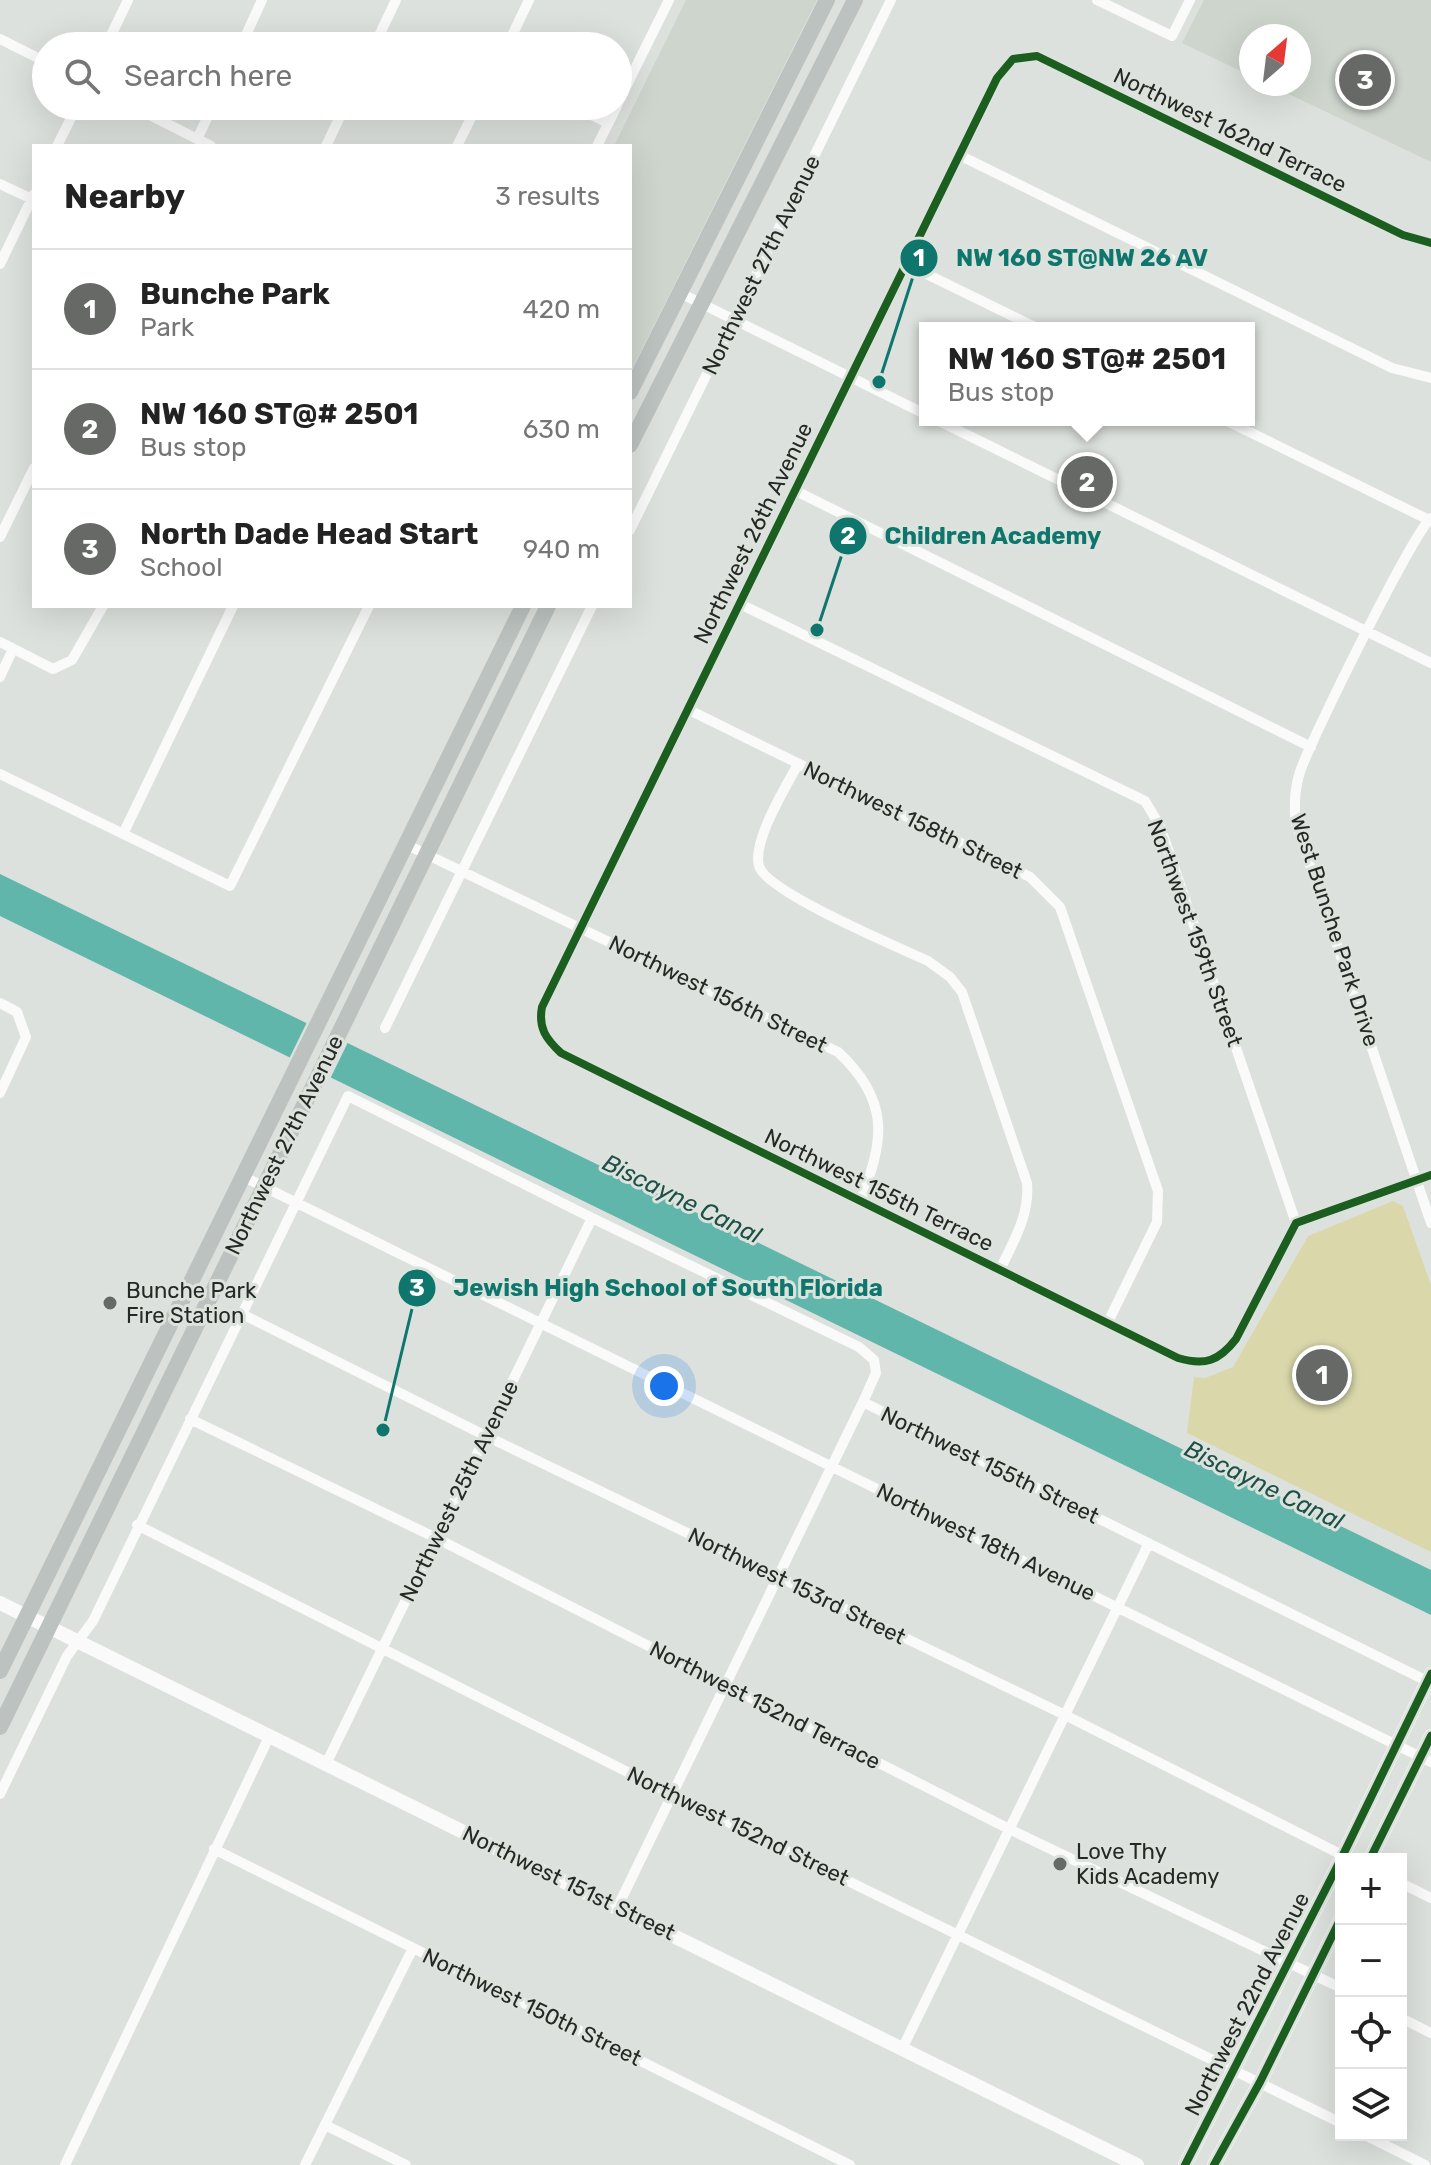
<!DOCTYPE html>
<html lang="en">
<head>
<meta charset="utf-8">
<style>
	:root { --surface:#fff; --page:#f6f6f6; --text:#222; --muted:#767676; --line:#e0e0e0; --accent:#666966 }
	body { margin:0; font-family:Rubik,sans-serif; background:var(--page); color:var(--text) }
	.controls { position:absolute; right:24px; bottom:24px; display:grid; overflow:hidden; border-radius:0px; box-shadow:0 8px 32px #0002 }
	.controls button { width:72px; height:72px; display:grid; place-items:center; padding:0; border:0; border-bottom:2px solid var(--line); background:var(--surface); color:var(--text); font:40px sans-serif }
	.compass { position:absolute; left:1239px; top:24px; width:72px; height:72px; border-radius:50%; background:var(--surface); box-shadow:0 8px 32px #0002; rotate:28deg }
	.you { position:absolute; left:664px; top:1386px; width:28px; height:28px; margin:-20px; border:6px solid #fff; border-radius:50%; background:#1a73e8; box-shadow:0 0 0 12px #1a73e833 }
	.badge { display:grid; place-items:center; width:52px; height:52px; border-radius:50%; background:var(--accent); color:#fff; font-size:26px; font-weight:700 }
	.pin { position:absolute; translate:-50% -50%; border:4px solid #fff; box-shadow:0 2px 8px #0006 }
	.popup { position:absolute; left:919px; top:322px; width:336px; height:104px; box-sizing:border-box; display:grid; place-content:center; border-radius:0px; background:var(--surface); filter:drop-shadow(0 2px 6px #0005); font-size:26px; white-space:nowrap; color:var(--muted) }
	.popup b { font-size:30px; color:var(--text) }
	.popup::after { content:''; position:absolute; left:50%; top:100%; margin-left:-16px; border:16px solid transparent; border-top-color:var(--surface) }
	.list { margin:0; padding:0; list-style:none }
	h2 { display:flex; justify-content:space-between; align-items:center; height:104px; margin:0; padding:0 32px; font-size:34px }
	h2 small { font-size:26px; font-weight:400; color:var(--muted) }
	.list li { display:grid; grid-template-columns:52px 1fr auto; gap:24px; align-items:center; box-sizing:border-box; height:120px; padding:0 32px; border-top:2px solid var(--line) }
	.list b { display:block; font-size:30px; white-space:nowrap }
	.list p { margin:0; font-size:26px; white-space:nowrap; color:var(--muted) }
	.list em { font-size:26px; font-style:normal; color:var(--muted) }
	.icon { flex:none; width:44px; height:44px; fill:none; stroke:currentColor; stroke-width:2; stroke-linecap:round; stroke-linejoin:round }
	.map { position:relative; flex:none; width:1431px; height:2165px; overflow:hidden }
	.search { position:absolute; background:var(--surface); box-shadow:0 8px 32px #0002; left:32px; top:32px; width:600px; height:88px; display:flex; align-items:center; gap:20px; box-sizing:border-box; padding:0 28px; border-radius:44px; color:var(--muted); font-size:30px }
	.panel { position:absolute; background:var(--surface); box-shadow:0 8px 32px #0002; left:32px; top:144px; width:600px; height:464px; border-radius:0px }
	.map>svg:first-child { display:block }
</style>
</head>
<body>
<div class="map">
<svg width="1431" height="2165" viewBox="0 0 1431 2165">
	<rect width="100%" height="100%" fill="#dde1dd"/>
	<path fill="#cdd5cd" d="M686,0H817L630,373V146H614Z
		M1204,0H1431V162L1268,84H1299V36H1251V76L1182,43Z"/>
	<path fill="#dad8ab" d="M1393,1201L1403,1206L1431,1285V1552L1187,1433L1194,1377L1205,1378L1233,1367L1308,1236Z"/>
	<path fill="#61b6ab" d="M0,874L1431,1570V1615L0,916Z"/>
	<path fill="#dde1dd" d="M309,1018L350,1038L330,1079L289,1059Z"/>
	<g fill="none" stroke-linecap="round" stroke-linejoin="round">
		<path stroke="#fafafa" stroke-width="10" d="M1097,0L1172,36L1190,0
			M0,39L46,62
			M106,46L128,0
			M241,46L262,0
			M374,46L396,0
			M507,46L529,0
			M618,103L669,0
			M132,106L211,146
			M573,106L608,123
			M197,139L213,106
			M57,146L77,106
			M326,146L345,106
			M457,146L477,106
			M597,146L617,106
			M959,155L1392,368L1431,378
			M0,184L34,200
			M1431,243L1403,235L1037,56L1013,59L997,78L542,1007C538,1028 546,1039 561,1053L1178,1358C1205,1366 1219,1361 1236,1339L1296,1223L1431,1175
			M0,264L34,194
			M906,264L1037,328
			M680,293L925,414
			M937,420L1431,663
			M1225,420L1427,519
			M794,490L1311,747
			M1431,518C1415,529 1309,743 1300,772C1294,789 1295,804 1295,821L1431,1223
			M630,530L891,0
			M0,537L34,468
			M738,603L1145,801L1160,826L1296,1223
			M0,642L53,669L72,660L103,606
			M0,677L12,651
			M687,709L1030,877L1060,907L1158,1191L1157,1222L1108,1322
			M798,764C786,787 752,841 759,866C766,892 898,947 928,961L950,977L962,992L1027,1183C1030,1215 1013,1242 1000,1270
			M0,774L230,886L369,606
			M123,834L233,606
			M405,844L838,1052C890,1100 885,1140 860,1201
			M0,1003L17,1012L26,1037L0,1093
			M385,1028L592,606
			M242,1176L1431,1762
			M242,1314L486,1436L1065,1715L1350,1859
			M863,1402L1427,1681
			M190,1419L436,1538L1009,1829L1341,1988
			M137,1525L673,1795L1341,2123
			M326,1764L592,1218
			M0,1794L67,1656L93,1621L348,1096L592,1218L859,1347L874,1360L876,1373L863,1402L618,1906
			M214,1849L850,2165
			M1401,1883L1431,1898
			M1401,2018L1431,2033
			M903,2047L1149,1543
			M325,2125L406,2165
			M1365,2135L1425,2165
			M65,2165L269,1737
			M305,2165L413,1948"/>
		<path stroke="#fafafa" stroke-width="14" d="M0,1603L1137,2165
			M1341,1859L1431,1674
			M1370,1859L1431,1736
			M1185,2165L1341,1859
			M1214,2165L1260,2082L1341,1918"/>
		<path stroke="#bbc2bf" stroke-width="16" d="M630,392L827,0
			M630,445L855,0
			M0,1671L523,606
			M0,1727L548,606"/>
		<g stroke="#dce2dc" stroke-width="13">
			<path id="cycleway" d="M1431,243L1403,235L1037,56L1013,59L997,78L542,1007C538,1028 546,1039 561,1053L1178,1358C1205,1366 1219,1361 1236,1339L1296,1223L1431,1175
				M1341,1859L1431,1674
				M1370,1859L1431,1736
				M1185,2165L1341,1859
				M1214,2165L1260,2082L1341,1918"/>
		</g>
		<use href="#cycleway" stroke="#1b5e20" stroke-width="8"/>
	</g>
	<g fill="#666966" stroke="#dce2dc" stroke-width="3">
		<circle cx="110" cy="1303" r="8"/>
		<circle cx="1060" cy="1864" r="8"/>
	</g>
	<g text-anchor="middle" dominant-baseline="central" stroke-width="6" stroke-linejoin="round" paint-order="stroke">
		<g font-size="22" fill="#262826" stroke="#dce2dc">
			<text transform="translate(1230 130) rotate(26)">Northwest 162nd Terrace</text>
			<text transform="translate(761 265) rotate(-64)">Northwest 27th Avenue</text>
			<text transform="translate(753 533) rotate(-64)">Northwest 26th Avenue</text>
			<text transform="translate(913 820) rotate(26)">Northwest 158th Street</text>
			<text transform="translate(1335 930) rotate(72)">West Bunche Park Drive</text>
			<text transform="translate(1195 933) rotate(70)">Northwest 159th Street</text>
			<text transform="translate(718 994) rotate(26)">Northwest 156th Street</text>
			<text transform="translate(284 1145) rotate(-64)">Northwest 27th Avenue</text>
			<text transform="translate(879 1190) rotate(26)">Northwest 155th Terrace</text>
			<text transform="translate(990 1465) rotate(26)">Northwest 155th Street</text>
			<text transform="translate(459 1491) rotate(-64)">Northwest 25th Avenue</text>
			<text transform="translate(986 1542) rotate(26)">Northwest 18th Avenue</text>
			<text transform="translate(797 1586) rotate(26)">Northwest 153rd Street</text>
			<text transform="translate(765 1705) rotate(27)">Northwest 152nd Terrace</text>
			<text transform="translate(738 1826) rotate(26)">Northwest 152nd Street</text>
			<text transform="translate(569 1883) rotate(26)">Northwest 151st Street</text>
			<text transform="translate(1247 2004) rotate(-63)">Northwest 22nd Avenue</text>
			<text transform="translate(532 2007) rotate(26)">Northwest 150th Street</text>
		</g>
		<g font-size="22" fill="#262826" stroke="#dce2dc" text-anchor="start">
			<text x="126" y="1290">Bunche Park<tspan x="126" dy="25">Fire Station</tspan></text>
			<text x="1076" y="1851">Love Thy<tspan x="1076" dy="25">Kids Academy</tspan></text>
		</g>
		<g font-size="24" font-style="italic" fill="#1e4f48" stroke="#dce2dc">
			<text transform="translate(682 1199) rotate(26)">Biscayne Canal</text>
			<text transform="translate(1264 1485) rotate(26)">Biscayne Canal</text>
		</g>
	</g>
	<path fill="none" stroke="#0f766e" stroke-width="3" d="M879 382L919 258M817 630L848 536M383 1430L417 1288"/>
	<g fill="#0f766e" stroke="#dce2dc" stroke-width="3">
		<circle cx="879" cy="382" r="8"/>
		<circle cx="817" cy="630" r="8"/>
		<circle cx="383" cy="1430" r="8"/>
		<circle cx="919" cy="258" r="20"/>
		<circle cx="848" cy="536" r="20"/>
		<circle cx="417" cy="1288" r="20"/>
	</g>
	<g font-size="24" text-anchor="middle" font-weight="bold" fill="#fff">
		<text x="919" y="266">1</text>
		<text x="848" y="544">2</text>
		<text x="417" y="1296">3</text>
	</g>
	<g font-size="24" text-anchor="middle" font-weight="bold" fill="#0f766e" stroke="#dce2dc" stroke-width="6" stroke-linejoin="round" paint-order="stroke">
		<text x="1082" y="266">NW 160 ST@NW 26 AV</text>
		<text x="993" y="544">Children Academy</text>
		<text x="668" y="1296">Jewish High School of South Florida</text>
	</g>
</svg>
<div class="controls">
<button>+</button>
<button>−</button>
<button><svg class="icon" aria-label="locate" viewBox="0 0 24 24"><circle cx="12" cy="12" r="6"/><path d="M12 2v4M12 18v4M2 12h4M18 12h4"/></svg></button>
<button><svg class="icon" aria-label="layers" viewBox="0 0 24 24"><path d="M12 4l9 5-9 5-9-5zM3 14l9 5 9-5"/></svg></button>
</div>
<svg class="compass" viewBox="-18 -18 36 36"><path d="M0-13l5 13h-10z" fill="#e53935"/><path d="M0 13l5-13h-10z" fill="#767676"/></svg>
<div class="you"></div>
<div class="pin badge" style="left:1322px;top:1375px">1</div>
<div class="pin badge" style="left:1087px;top:482px">2</div>
<div class="popup"><b>NW 160 ST@# 2501</b>Bus stop</div>
<div class="pin badge" style="left:1365px;top:80px">3</div>
<div class="search"><svg class="icon" aria-label="search" viewBox="0 0 24 24"><circle cx="10" cy="10" r="6"/><path d="M15 15l6 6"/></svg>Search here</div>
<section class="panel">
<h2>Nearby<small>3 results</small></h2>
<ul class="list">
<li><span class="badge">1</span><div><b>Bunche Park</b><p>Park</p></div><em>420 m</em></li>
<li><span class="badge">2</span><div><b>NW 160 ST@# 2501</b><p>Bus stop</p></div><em>630 m</em></li>
<li><span class="badge">3</span><div><b>North Dade Head Start</b><p>School</p></div><em>940 m</em></li>
</ul>
</section>
</div>
</body>
</html>
